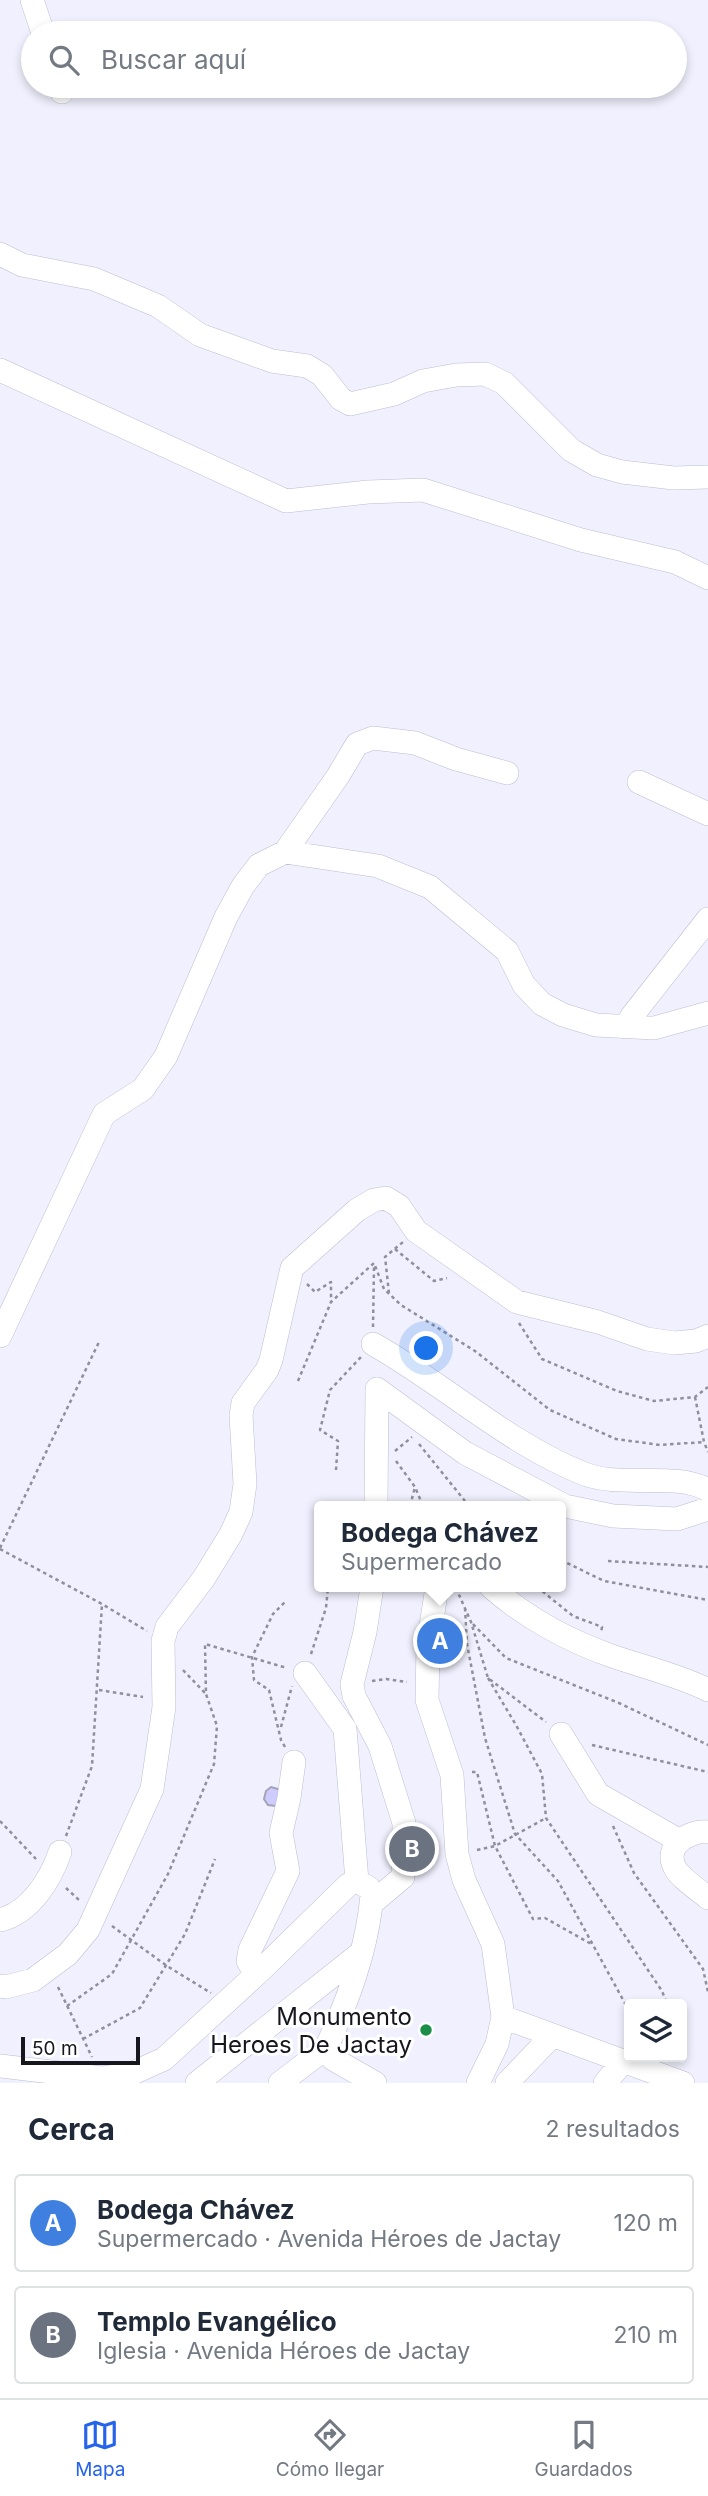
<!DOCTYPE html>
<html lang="es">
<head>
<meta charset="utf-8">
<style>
	:root { --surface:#fff; --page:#f6f6f7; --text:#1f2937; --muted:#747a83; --line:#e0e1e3; --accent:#2563eb }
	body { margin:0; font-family:Inter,sans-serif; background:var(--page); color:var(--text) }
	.controls { position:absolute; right:21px; bottom:21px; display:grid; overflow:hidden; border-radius:7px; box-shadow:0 4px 10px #0003 }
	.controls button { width:63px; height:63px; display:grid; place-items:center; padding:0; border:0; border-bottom:2px solid var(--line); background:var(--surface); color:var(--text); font:35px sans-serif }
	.scale { position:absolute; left:21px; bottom:18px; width:119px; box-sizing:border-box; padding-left:7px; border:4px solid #16161e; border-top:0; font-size:19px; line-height:24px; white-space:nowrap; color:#16161e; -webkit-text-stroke:5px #fff; paint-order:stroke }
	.you { position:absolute; left:427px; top:1349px; width:24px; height:24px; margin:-18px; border:5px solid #fff; border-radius:50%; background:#1a73e8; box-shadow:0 0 0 10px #1a73e833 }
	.badge { display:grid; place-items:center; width:46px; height:46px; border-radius:50%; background:var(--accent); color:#fff; font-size:23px; font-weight:700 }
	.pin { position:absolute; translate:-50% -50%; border:4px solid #fff; box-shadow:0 2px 7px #0006 }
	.popup { position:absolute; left:314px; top:1501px; width:252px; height:91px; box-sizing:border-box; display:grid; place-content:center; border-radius:7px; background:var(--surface); filter:drop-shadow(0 2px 5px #0005); font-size:23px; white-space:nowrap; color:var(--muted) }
	.popup b { font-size:26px; color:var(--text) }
	.popup::after { content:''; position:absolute; left:50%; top:100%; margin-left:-14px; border:14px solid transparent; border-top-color:var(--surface) }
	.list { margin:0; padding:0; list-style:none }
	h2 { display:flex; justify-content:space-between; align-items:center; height:91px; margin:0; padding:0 28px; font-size:30px }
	h2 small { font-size:23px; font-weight:400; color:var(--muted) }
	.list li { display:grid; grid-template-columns:46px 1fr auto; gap:21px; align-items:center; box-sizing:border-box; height:98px; margin:0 14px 14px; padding:0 14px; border:2px solid var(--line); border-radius:7px }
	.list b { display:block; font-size:26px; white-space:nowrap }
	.list p { margin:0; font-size:23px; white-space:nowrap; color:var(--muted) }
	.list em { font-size:23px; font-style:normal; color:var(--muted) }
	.icon { flex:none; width:38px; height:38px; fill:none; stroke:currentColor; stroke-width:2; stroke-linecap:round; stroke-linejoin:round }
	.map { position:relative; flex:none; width:708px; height:2083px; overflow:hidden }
	.search { position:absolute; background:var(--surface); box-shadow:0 4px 10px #0003; left:21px; right:21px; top:21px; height:77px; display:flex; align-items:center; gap:18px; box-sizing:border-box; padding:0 24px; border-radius:38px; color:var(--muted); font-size:26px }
	.sheet { height:315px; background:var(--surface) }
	nav { display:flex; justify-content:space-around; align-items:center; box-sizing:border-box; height:98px; border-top:2px solid var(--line); background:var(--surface); font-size:19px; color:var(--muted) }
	nav a { display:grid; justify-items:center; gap:4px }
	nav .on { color:var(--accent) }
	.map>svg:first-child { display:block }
</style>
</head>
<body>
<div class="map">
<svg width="708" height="2083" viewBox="0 0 708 2083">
	<rect width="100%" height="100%" fill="#f0f0fe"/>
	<path fill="#ceccfe" stroke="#a4a3b8" stroke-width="2" d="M271,1787L281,1790L276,1806L268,1805L264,1799L266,1791Z"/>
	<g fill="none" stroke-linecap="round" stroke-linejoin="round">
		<g stroke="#bebdd3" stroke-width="24">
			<path id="minor" d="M32,0L43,33
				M60,86L62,92
				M0,254L22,265L94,279L158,306L200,335L272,361L307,366L322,375L341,399L350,404L394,394L423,381L456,375L485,374L504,383L571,450L597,465L622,472L674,478L708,477
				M0,370L286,501L368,492L423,490L581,540L675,562L708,578
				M639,782L708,814
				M285,852L338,776L357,744L373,738L415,743L456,759L507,773
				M626,1027L632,1016L708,919
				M0,1336L104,1114L143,1089L166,1056L226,917L243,886L259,865L285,852L378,866L430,887L507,951L524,985L542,1004L563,1015L596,1025L654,1028L708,1013
				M373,1344C444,1384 506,1442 582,1473C620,1489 675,1471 708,1490
				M377,1389L465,1453L565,1506L613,1516L677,1519L708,1509
				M376,1506L377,1389
				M437,1587L428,1645L427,1700L452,1775L457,1854L464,1880L493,1944L503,2017L497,2044L478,2083
				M491,1587C525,1617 569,1641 612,1656C643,1667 678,1675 708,1690
				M305,1673L345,1729L357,1881
				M561,1734L598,1794L678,1840
				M294,1762L289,1798L281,1833L288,1871L250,1950L248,1961L252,1968L260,1971L348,1885L357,1881L369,1888L372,1894C368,1947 349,1999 326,2048L333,2059L375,2083
				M708,1832C689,1830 663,1846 675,1868C679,1877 700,1891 708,1898
				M372,1903L403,1877L404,1823L380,1746L354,1696L352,1684L365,1632L372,1587
				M0,1920C30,1913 51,1879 60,1852
				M0,1986L6,1987L33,1980L68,1954L88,1930L152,1789L164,1707L163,1641L167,1627L204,1578L231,1534L241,1512L245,1484L241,1415L243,1403L267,1370L271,1360L292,1268L357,1210L374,1200L386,1198L399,1206L416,1231L517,1302L598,1322L647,1339L674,1343L696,1341L708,1336
				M503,2017L683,2083
				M0,2066L102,2078L133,2073L164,2059L260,1971
				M197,2083L362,1952
				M280,2083L326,2048
				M507,2083L552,2036
				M605,2083L623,2062"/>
		</g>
		<path stroke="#90909c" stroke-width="2.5" stroke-dasharray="3.5 3.5" stroke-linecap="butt" d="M395,1249L434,1281L447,1278
			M307,1284L315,1292L331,1282V1302
			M389,1293L385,1257L403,1242
			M519,1323L542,1359L617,1391L654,1401L695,1397L708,1387
			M373,1327L374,1267
			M298,1381L331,1302L374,1263L384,1289L401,1305L475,1351L550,1410L616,1439L660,1445L704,1442
			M695,1397L704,1442L708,1452
			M419,1444L465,1501L477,1506
			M395,1451L412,1437
			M396,1461L415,1487L423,1506
			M336,1470L338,1441L320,1430L330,1390L361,1357
			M410,1506L415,1487
			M0,1548L99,1342
			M0,1549L102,1604L147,1631
			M561,1560L604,1581L708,1600
			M608,1561L708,1567
			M537,1587L573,1616L602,1627L601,1633
			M456,1588L471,1622L488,1678L546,1722
			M465,1608L467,1644L485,1738L515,1834L558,1881L627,2007L629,2018
			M473,1624L506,1658L619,1703L708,1745
			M311,1654L326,1608L328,1587
			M183,1670L205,1693
			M488,1678L516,1725L542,1774L546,1818L662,1991L667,2004
			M372,1681L386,1679L407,1682
			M99,1690L143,1697
			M281,1727L292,1686
			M592,1745L708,1772
			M285,1747L281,1740L269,1690L254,1680L252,1657L273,1614L285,1602
			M472,1772H477L495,1846L533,1919L545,1918L593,1945
			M0,1821L36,1859
			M613,1826L634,1873L703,1969L708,1992
			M66,1836L92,1766L102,1604
			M477,1850L495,1846L546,1818
			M66,1888L79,1900
			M112,1926L167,1966L211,1993
			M58,1987L92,2057
			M67,2006L112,1974L168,1874L214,1764L217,1726L206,1694L205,1644L287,1668
			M83,2039L140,2008L185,1934L215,1859"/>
		<use href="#minor" stroke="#fff" stroke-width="23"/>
	</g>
	<circle fill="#1b8e48" stroke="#fff" stroke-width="2.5" cx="426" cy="2030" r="7"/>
	<g text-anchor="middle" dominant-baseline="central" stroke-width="6" stroke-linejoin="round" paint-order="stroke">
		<g font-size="24" fill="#16161e" stroke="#fff" text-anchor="end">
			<text x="412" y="2016">Monumento<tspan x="412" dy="28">Heroes De Jactay</tspan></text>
		</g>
	</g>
</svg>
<div class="controls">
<button><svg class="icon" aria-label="layers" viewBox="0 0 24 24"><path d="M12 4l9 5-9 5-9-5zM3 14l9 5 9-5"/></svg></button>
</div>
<div class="scale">50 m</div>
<div class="you"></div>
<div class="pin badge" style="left:440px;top:1641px;background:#3f7fe0">A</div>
<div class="popup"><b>Bodega Chávez</b>Supermercado</div>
<div class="pin badge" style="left:412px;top:1849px;background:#6b7280">B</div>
<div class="search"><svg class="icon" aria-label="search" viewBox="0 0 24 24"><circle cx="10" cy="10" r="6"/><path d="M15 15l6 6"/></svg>Buscar aquí</div>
</div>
<section class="sheet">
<h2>Cerca<small>2 resultados</small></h2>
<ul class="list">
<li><span class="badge" style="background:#3f7fe0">A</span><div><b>Bodega Chávez</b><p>Supermercado · Avenida Héroes de Jactay</p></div><em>120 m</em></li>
<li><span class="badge" style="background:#6b7280">B</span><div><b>Templo Evangélico</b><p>Iglesia · Avenida Héroes de Jactay</p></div><em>210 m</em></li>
</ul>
</section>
<nav>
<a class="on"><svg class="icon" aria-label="map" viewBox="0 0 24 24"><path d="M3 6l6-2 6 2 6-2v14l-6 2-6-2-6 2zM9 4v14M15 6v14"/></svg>Mapa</a>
<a><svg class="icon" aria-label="directions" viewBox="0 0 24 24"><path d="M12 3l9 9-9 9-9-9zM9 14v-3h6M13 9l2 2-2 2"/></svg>Cómo llegar</a>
<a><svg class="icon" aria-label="saved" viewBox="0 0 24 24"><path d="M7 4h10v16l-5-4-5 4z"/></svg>Guardados</a>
</nav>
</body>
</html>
